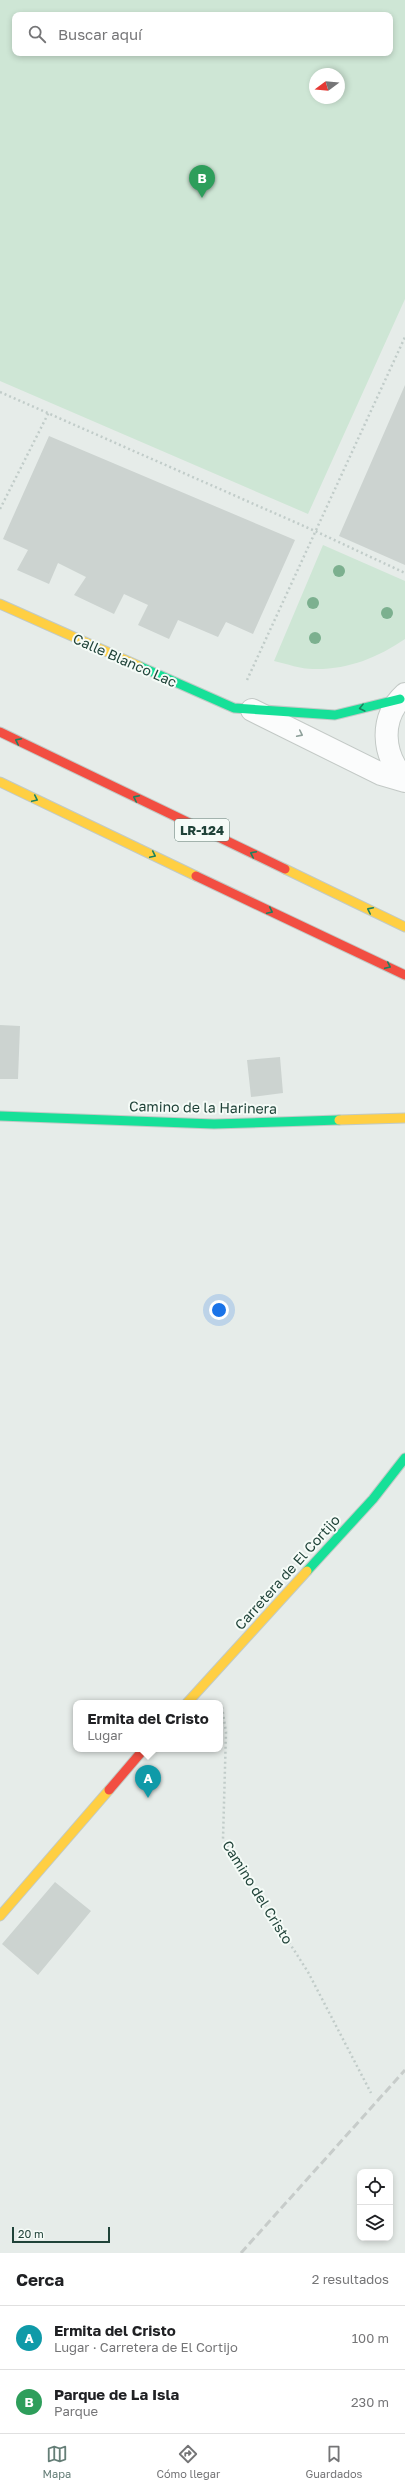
<!DOCTYPE html>
<html lang="es">
<head>
<meta charset="utf-8">
<style>
	:root { --surface:#fff; --page:#f6f6f6; --text:#202124; --muted:#757577; --line:#e0e0e0; --accent:#657e77 }
	body { margin:0; font-family:"Golos Text",sans-serif; background:var(--page); color:var(--text) }
	.controls { position:absolute; right:12px; bottom:12px; display:grid; overflow:hidden; border-radius:8px; box-shadow:0 2px 6px #0003 }
	.controls button { width:36px; height:36px; display:grid; place-items:center; padding:0; border:0; border-bottom:1px solid var(--line); background:var(--surface); color:var(--text); font:20px sans-serif }
	.compass { position:absolute; left:309px; top:68px; width:36px; height:36px; border-radius:50%; background:var(--surface); box-shadow:0 2px 6px #0003; rotate:254deg }
	.scale { position:absolute; left:12px; bottom:10px; width:98px; box-sizing:border-box; padding-left:4px; border:2px solid #204339; border-top:0; font-size:11px; line-height:14px; white-space:nowrap; color:#204339; -webkit-text-stroke:3px #f5fbf7; paint-order:stroke }
	.you { position:absolute; left:219px; top:1310px; width:14px; height:14px; margin:-10px; border:3px solid #fff; border-radius:50%; background:#1a73e8; box-shadow:0 0 0 6px #1a73e833 }
	.badge { display:grid; place-items:center; width:26px; height:26px; border-radius:50%; background:var(--accent); color:#fff; font-size:13px; font-weight:700 }
	.pin { position:absolute; translate:-50% -33px; filter:drop-shadow(0 1px 2px #0008) }
	.pin::after { content:''; position:absolute; top:21px; width:14px; height:12px; background:inherit; clip-path:polygon(0 0,100% 0,50% 100%) }
	.popup { position:absolute; left:73px; top:1700px; width:150px; height:52px; box-sizing:border-box; display:grid; place-content:center; border-radius:8px; background:var(--surface); filter:drop-shadow(0 1px 3px #0005); font-size:13px; white-space:nowrap; color:var(--muted) }
	.popup b { font-size:15px; color:var(--text) }
	.popup::after { content:''; position:absolute; left:50%; top:100%; margin-left:-8px; border:8px solid transparent; border-top-color:var(--surface) }
	.list { margin:0; padding:0; list-style:none }
	h2 { display:flex; justify-content:space-between; align-items:center; height:52px; margin:0; padding:0 16px; font-size:17px }
	h2 small { font-size:13px; font-weight:400; color:var(--muted) }
	.list li { display:grid; grid-template-columns:26px 1fr auto; gap:12px; align-items:center; box-sizing:border-box; height:64px; padding:0 16px; border-top:1px solid var(--line) }
	.list b { display:block; font-size:15px; white-space:nowrap }
	.list p { margin:0; font-size:13px; white-space:nowrap; color:var(--muted) }
	.list em { font-size:13px; font-style:normal; color:var(--muted) }
	.icon { flex:none; width:22px; height:22px; fill:none; stroke:currentColor; stroke-width:2; stroke-linecap:round; stroke-linejoin:round }
	.map { position:relative; flex:none; width:405px; height:2253px; overflow:hidden }
	.search { position:absolute; background:var(--surface); box-shadow:0 2px 6px #0003; left:12px; right:12px; top:12px; height:44px; display:flex; align-items:center; gap:10px; box-sizing:border-box; padding:0 14px; border-radius:8px; color:var(--muted); font-size:15px }
	.sheet { height:180px; background:var(--surface) }
	nav { display:flex; justify-content:space-around; align-items:center; box-sizing:border-box; height:56px; border-top:1px solid var(--line); background:var(--surface); font-size:11px; color:var(--muted) }
	nav a { display:grid; justify-items:center; gap:2px }
	nav .on { color:var(--accent) }
	.map>svg:first-child { display:block }
</style>
</head>
<body>
<div class="map">
<svg width="405" height="2253" viewBox="0 0 405 2253">
	<rect width="100%" height="100%" fill="#e6ece9"/>
	<path fill="#cee6d5" fill-rule="evenodd" d="M0,0H405V299L308,514L0,381ZM15,15H390V53H15ZM315,74H339V98H315Z
		M323,545L405,581V639C377,658 347,670 313,669C301,669 287,664 274,661Z"/>
	<path fill="#ccd3d0" d="M405,385V565L339,536Z
		M49,436L295,540L253,634L226,622L218,637L178,620L169,639L138,625L148,605L124,594L114,614L74,595L86,577L58,563L49,584L17,570L28,550L3,539Z
		M0,1025L20,1026L18,1079H0Z
		M280,1057L283,1093L251,1097L247,1060Z
		M55,1882L91,1911L38,1975L2,1944Z"/>
	<g fill="none" stroke-linecap="round" stroke-linejoin="round">
		<g stroke="#c3c9c6" stroke-width="24">
			<path id="street" d="M405,694C379,718 382,755 405,779
				M252,710L381,774L405,781"/>
		</g>
		<g stroke="#c1cac6" stroke-width="11">
			<path id="fast" d="M139,666L234,708L335,715L400,699
				M0,1116L214,1124L339,1120
				M307,1571L373,1499L405,1458"/>
		</g>
		<g stroke="#c1cac6" stroke-width="11">
			<path id="slow" d="M0,604L139,666
				M0,782L196,876
				M285,869L405,927
				M339,1120L405,1118
				M187,1703L307,1571
				M0,1916L109,1790"/>
		</g>
		<g stroke="#c1cac6" stroke-width="11">
			<path id="jam" d="M0,732L285,869
				M196,876L405,975
				M109,1790L144,1749"/>
		</g>
		<path stroke="#c1ccc9" stroke-width="2.5" stroke-dasharray="2 3" stroke-linecap="butt" d="M0,392L315,531L405,573
			M0,509L49,412
			M247,680L405,337
			M222,1707L226,1732L223,1839L308,1972L371,2093"/>
		<use href="#street" stroke="#fbfcfc" stroke-width="22"/>
		<use href="#fast" stroke="#16e098" stroke-width="9"/>
		<use href="#slow" stroke="#ffcf43" stroke-width="9"/>
		<use href="#jam" stroke="#f24e42" stroke-width="9"/>
		<path stroke="#c7ccca" stroke-width="3" stroke-dasharray="8 4" stroke-linecap="butt" d="M241,2253L405,2070"/>
	</g>
	<g fill="#7cb08f">
		<circle cx="339" cy="571" r="6"/>
		<circle cx="313" cy="603" r="6"/>
		<circle cx="387" cy="613" r="6"/>
		<circle cx="315" cy="638" r="6"/>
	</g>
	<defs><path id="oneway-chevron" d="M-2-3.5L2.5 0L-2 3.5" fill="none" stroke-width="1.6" stroke-linecap="round" stroke-linejoin="round"/></defs>
	<g stroke="#1c825f">
		<use href="#oneway-chevron" transform="translate(362 708) rotate(166)"/>
		<use href="#oneway-chevron" transform="translate(18 741) rotate(-154)"/>
		<use href="#oneway-chevron" transform="translate(136 798) rotate(-154)"/>
		<use href="#oneway-chevron" transform="translate(35 799) rotate(25)"/>
		<use href="#oneway-chevron" transform="translate(253 854) rotate(-154)"/>
		<use href="#oneway-chevron" transform="translate(153 855) rotate(25)"/>
		<use href="#oneway-chevron" transform="translate(370 910) rotate(-154)"/>
		<use href="#oneway-chevron" transform="translate(270 911) rotate(25)"/>
		<use href="#oneway-chevron" transform="translate(388 966) rotate(25)"/>
	</g>
	<use stroke="#8ea09a" href="#oneway-chevron" transform="translate(300 734) rotate(26)"/>
	<g text-anchor="middle" dominant-baseline="central" stroke-width="4" stroke-linejoin="round" paint-order="stroke">
		<rect fill="#f5fbf7" stroke="#607a72" stroke-width="1" x="175" y="819" width="54" height="22" rx="3"/>
		<g font-size="13" font-weight="bold" fill="#204339">
			<text x="202" y="830">LR-124</text>
		</g>
		<g font-size="14" fill="#204339" stroke="#f5fbf7">
			<text transform="translate(125 660) rotate(24)">Calle Blanco Lac</text>
			<text transform="translate(203 1107) rotate(1)">Camino de la Harinera</text>
			<text transform="translate(287 1572) rotate(-48)">Carretera de El Cortijo</text>
			<text transform="translate(258 1892) rotate(58)">Camino del Cristo</text>
		</g>
	</g>
</svg>
<div class="controls">
<button><svg class="icon" aria-label="locate" viewBox="0 0 24 24"><circle cx="12" cy="12" r="6"/><path d="M12 2v4M12 18v4M2 12h4M18 12h4"/></svg></button>
<button><svg class="icon" aria-label="layers" viewBox="0 0 24 24"><path d="M12 4l9 5-9 5-9-5zM3 14l9 5 9-5"/></svg></button>
</div>
<svg class="compass" viewBox="-18 -18 36 36"><path d="M0-13l5 13h-10z" fill="#e53935"/><path d="M0 13l5-13h-10z" fill="#757577"/></svg>
<div class="scale">20 m</div>
<div class="you"></div>
<div class="pin badge" style="left:148px;top:1798px;background:#0f9aa8">A</div>
<div class="popup"><b>Ermita del Cristo</b>Lugar</div>
<div class="pin badge" style="left:202px;top:198px;background:#2e9e5b">B</div>
<div class="search"><svg class="icon" aria-label="search" viewBox="0 0 24 24"><circle cx="10" cy="10" r="6"/><path d="M15 15l6 6"/></svg>Buscar aquí</div>
</div>
<section class="sheet">
<h2>Cerca<small>2 resultados</small></h2>
<ul class="list">
<li><span class="badge" style="background:#0f9aa8">A</span><div><b>Ermita del Cristo</b><p>Lugar · Carretera de El Cortijo</p></div><em>100 m</em></li>
<li><span class="badge" style="background:#2e9e5b">B</span><div><b>Parque de La Isla</b><p>Parque</p></div><em>230 m</em></li>
</ul>
</section>
<nav>
<a class="on"><svg class="icon" aria-label="map" viewBox="0 0 24 24"><path d="M3 6l6-2 6 2 6-2v14l-6 2-6-2-6 2zM9 4v14M15 6v14"/></svg>Mapa</a>
<a><svg class="icon" aria-label="directions" viewBox="0 0 24 24"><path d="M12 3l9 9-9 9-9-9zM9 14v-3h6M13 9l2 2-2 2"/></svg>Cómo llegar</a>
<a><svg class="icon" aria-label="saved" viewBox="0 0 24 24"><path d="M7 4h10v16l-5-4-5 4z"/></svg>Guardados</a>
</nav>
</body>
</html>
